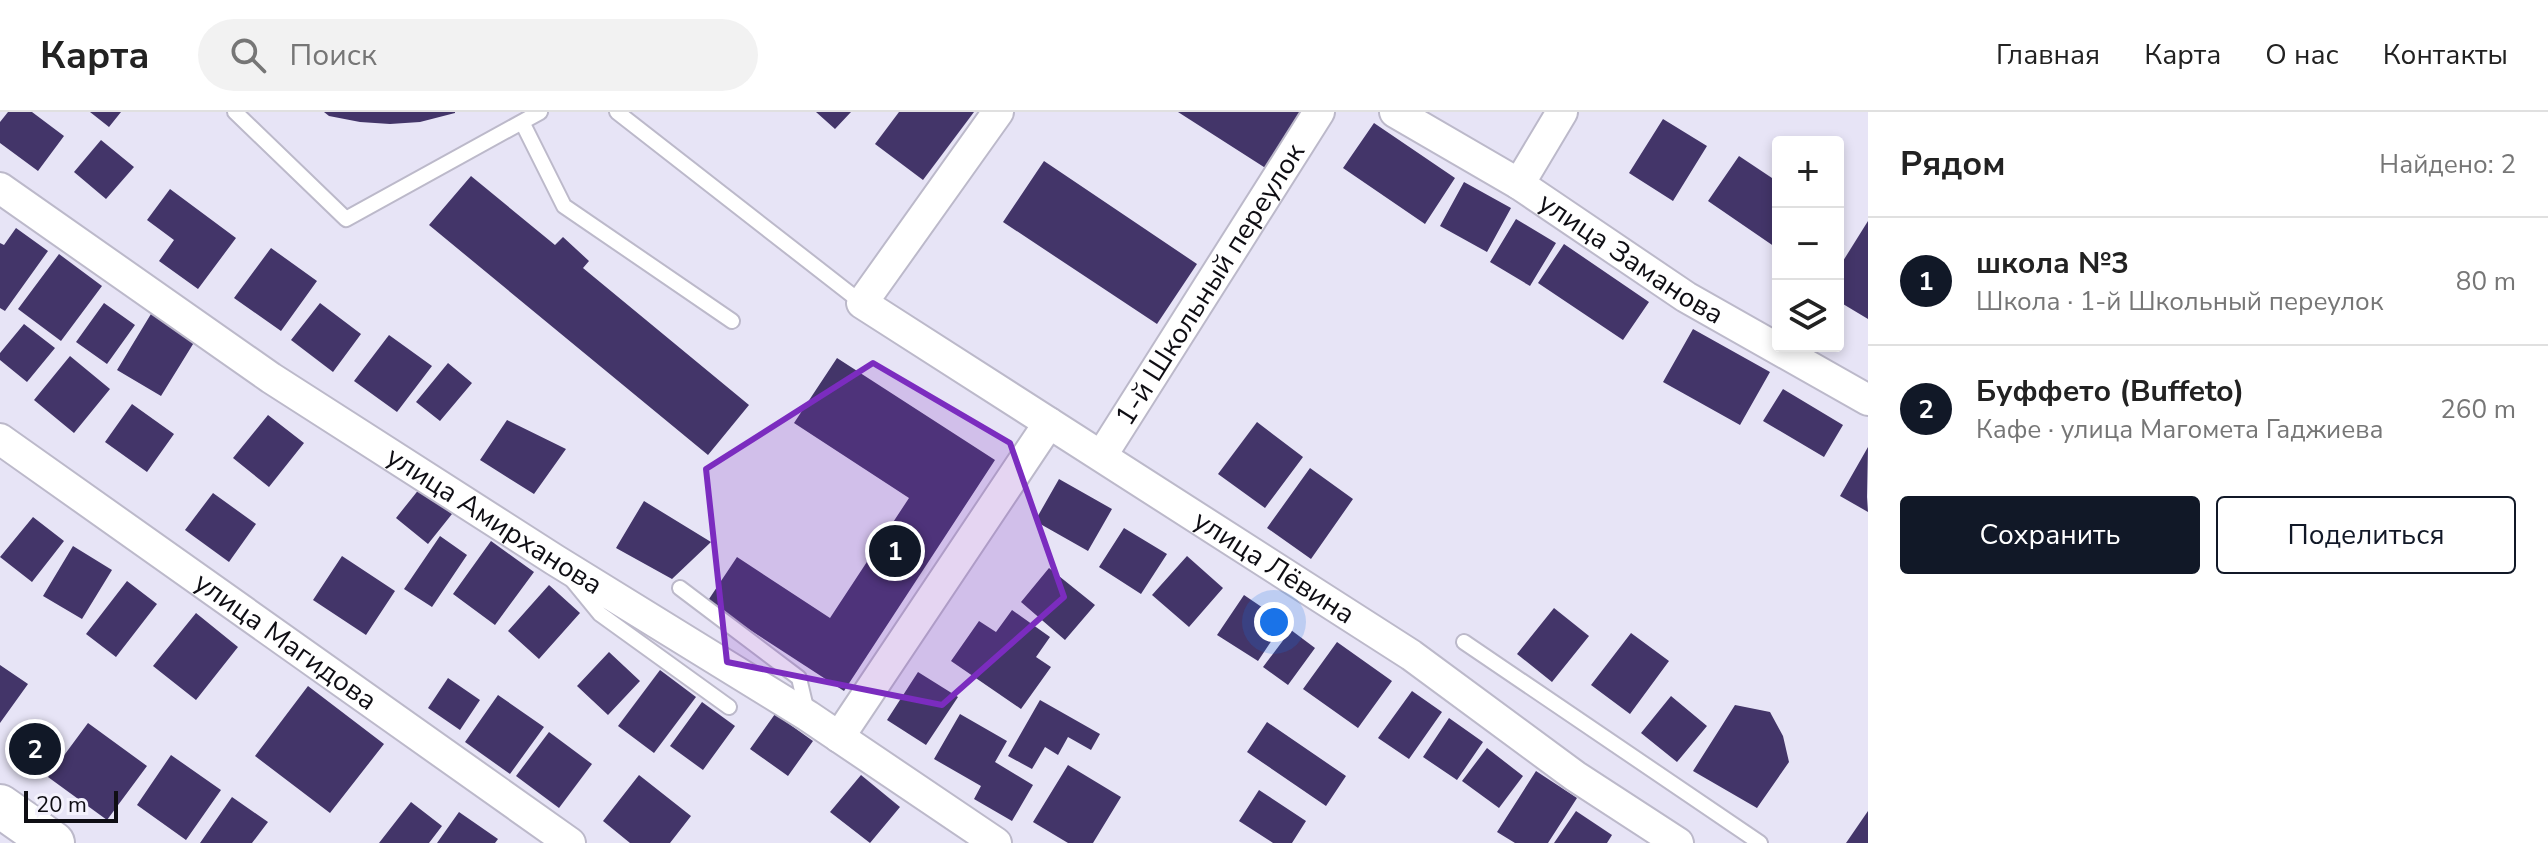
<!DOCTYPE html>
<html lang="ru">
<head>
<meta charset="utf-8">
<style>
	:root { --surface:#fff; --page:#f2f2f2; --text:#222; --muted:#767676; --line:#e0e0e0; --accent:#111827 }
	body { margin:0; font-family:"Nunito Sans",sans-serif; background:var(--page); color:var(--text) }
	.controls { position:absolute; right:24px; top:24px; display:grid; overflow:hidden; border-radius:8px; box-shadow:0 4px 12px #0003 }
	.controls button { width:72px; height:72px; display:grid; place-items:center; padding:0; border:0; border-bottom:2px solid var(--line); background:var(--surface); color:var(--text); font:40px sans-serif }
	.scale { position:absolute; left:24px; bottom:20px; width:94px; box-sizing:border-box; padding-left:8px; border:4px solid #0f0e14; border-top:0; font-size:22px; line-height:28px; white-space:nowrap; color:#0f0e14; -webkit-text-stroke:6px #f4f2fd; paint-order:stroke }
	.you { position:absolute; left:1274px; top:510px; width:28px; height:28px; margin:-20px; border:6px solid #fff; border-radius:50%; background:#1a73e8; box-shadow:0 0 0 12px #1a73e833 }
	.badge { display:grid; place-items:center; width:52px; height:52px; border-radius:50%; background:var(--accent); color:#fff; font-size:26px; font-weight:700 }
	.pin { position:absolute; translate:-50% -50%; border:4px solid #fff; box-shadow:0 2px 8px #0006 }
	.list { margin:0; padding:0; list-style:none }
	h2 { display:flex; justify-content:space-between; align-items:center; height:104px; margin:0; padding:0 32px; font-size:34px }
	h2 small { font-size:26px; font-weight:400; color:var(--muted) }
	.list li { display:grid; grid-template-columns:52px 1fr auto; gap:24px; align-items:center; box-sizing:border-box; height:128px; padding:0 32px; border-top:2px solid var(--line) }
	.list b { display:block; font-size:30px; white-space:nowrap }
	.list p { margin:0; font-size:26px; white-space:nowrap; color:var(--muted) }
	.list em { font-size:26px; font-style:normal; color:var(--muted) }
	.actions { display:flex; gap:16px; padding:24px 32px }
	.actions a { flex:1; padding:18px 0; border:2px solid var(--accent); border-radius:8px; text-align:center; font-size:28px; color:var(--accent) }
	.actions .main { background:var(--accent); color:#fff }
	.icon { flex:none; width:44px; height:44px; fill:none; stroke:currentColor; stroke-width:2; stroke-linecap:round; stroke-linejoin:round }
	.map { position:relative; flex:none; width:1868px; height:731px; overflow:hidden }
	header { display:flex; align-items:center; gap:48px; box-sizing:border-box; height:112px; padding:0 40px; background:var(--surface); border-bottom:2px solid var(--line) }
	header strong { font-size:38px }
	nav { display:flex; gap:44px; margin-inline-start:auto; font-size:28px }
	.search { width:560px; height:72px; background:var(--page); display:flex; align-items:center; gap:20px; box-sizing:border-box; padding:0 28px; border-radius:44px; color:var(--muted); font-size:30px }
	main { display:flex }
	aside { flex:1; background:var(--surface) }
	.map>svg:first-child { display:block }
</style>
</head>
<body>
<header>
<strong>Карта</strong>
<div class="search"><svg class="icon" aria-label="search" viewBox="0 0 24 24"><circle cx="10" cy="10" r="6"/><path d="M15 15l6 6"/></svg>Поиск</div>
<nav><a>Главная</a><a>Карта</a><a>О нас</a><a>Контакты</a></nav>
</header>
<main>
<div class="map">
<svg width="1868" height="731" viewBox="0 0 1868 731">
	<rect width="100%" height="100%" fill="#e7e4f6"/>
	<path fill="#433569" d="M8,0H32L64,24L38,59L0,31V10Z
		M90,0H121L109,15Z
		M324,0H455V1L420,10L390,12L360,10L329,4Z
		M816,0H851L835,17Z
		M899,0H974L923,68L875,32Z
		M1178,0H1303L1267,57Z
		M1663,7L1707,34L1673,89L1629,61Z
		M1374,11L1455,66L1425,112L1343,56Z
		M101,28L134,55L106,87L74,60Z
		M1739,44L1778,70V137L1708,89Z
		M1044,49L1197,152L1157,212L1003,110Z
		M471,64L555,133L563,125L589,149L583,156L749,293L708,343L429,113Z
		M1464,70L1511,96L1487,140L1440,114Z
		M170,77L236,126L198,177L159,149L174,128L147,108Z
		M1516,107L1556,131L1530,174L1490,150Z
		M1868,109V207L1838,189V157Z
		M16,116L48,139L5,199L0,196V131L4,133Z
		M1564,132L1649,190L1623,228L1538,171Z
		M271,136L317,169L281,219L234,186Z
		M59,142L102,174L61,229L18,197Z
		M104,191L135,213L107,252L76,230Z
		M320,191L361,222L333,260L291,228Z
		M154,197L198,224L161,284L117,258Z
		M24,212L55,236L27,270L0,248V241Z
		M1693,217L1770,260L1740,313L1663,270Z
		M389,223L432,254L397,300L354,269Z
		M70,244L110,277L74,321L34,288Z
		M837,246L995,348L844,579L707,490L737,445L830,506L909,386L794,311Z
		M448,251L472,271L440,309L416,290Z
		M1783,277L1843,313L1824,345L1763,309Z
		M132,292L174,322L147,360L105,330Z
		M268,303L304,331L269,375L233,346Z
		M507,308L566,337L534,382L480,348Z
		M1257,310L1303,345L1265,396L1218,362Z
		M1868,335L1867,385L1868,400L1840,384Z
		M1310,356L1353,387L1311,447L1267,416Z
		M1059,367L1112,397L1088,439L1035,409Z
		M420,376L452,402L428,432L396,406Z
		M213,381L256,412L229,450L185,418Z
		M644,389L711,430L672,467L616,436Z
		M33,405L64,429L32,470L0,445Z
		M1124,416L1167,442L1141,482L1099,455Z
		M440,424L467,443L432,495L404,477Z
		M491,429L534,460L495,513L453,482Z
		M73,434L112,458L82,507L43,484Z
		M342,444L395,479L366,523L313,488Z
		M1187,444L1223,476L1189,515L1152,483Z
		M1049,456L1095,493L1065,528L1021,490Z
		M127,469L157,492L116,545L86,522Z
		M549,473L580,501L539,547L508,519Z
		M1244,483L1284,510L1258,549L1217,523Z
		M1554,496L1589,524L1552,570L1517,542Z
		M1012,498L1050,525L1036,545L1051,555L1021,597L951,549L979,509L996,520Z
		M196,501L238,535L196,588L153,554Z
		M1291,518L1315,536L1288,573L1263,555Z
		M1631,521L1669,549L1630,602L1591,573Z
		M1337,530L1392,569L1358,616L1303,577Z
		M609,540L640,569L608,603L577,574Z
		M0,553L28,572L0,611Z
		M660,558L696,585L654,641L618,614Z
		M918,560L958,585L926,633L887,608Z
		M448,566L480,588L460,618L428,596Z
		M308,574L384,632L330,701L255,644Z
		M1412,579L1442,600L1409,647L1378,626Z
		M498,583L544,615L510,662L465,630Z
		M1671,584L1707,614L1677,650L1641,621Z
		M1040,588L1100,622L1091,638L1068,625L1058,643L1045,635L1032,657L1008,644Z
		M702,590L735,614L703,658L670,634Z
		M1735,593L1770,600L1783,624L1789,650L1757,696L1693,659Z
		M775,602L813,629L788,664L750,637Z
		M960,602L1007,629L995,650L1033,673L1012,709L974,687L981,674L934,647Z
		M1449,606L1483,630L1457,668L1423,645Z
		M1267,610L1346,664L1326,694L1247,640Z
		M88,611L147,654L107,708L48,665Z
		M549,620L592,652L559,696L516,664Z
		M1487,636L1523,664L1499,696L1462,669Z
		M171,643L221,678L186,728L137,693Z
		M1068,653L1121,685L1093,731H1068L1033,710Z
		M1536,659L1577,686L1548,731H1515L1497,720Z
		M639,663L691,704L670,731H630L603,709Z
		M861,663L900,695L870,731L830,700Z
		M1259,678L1306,709L1292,731H1273L1239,709Z
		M232,685L268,710L252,731H200Z
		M411,690L442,714L429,731H379Z
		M1576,699L1612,723L1607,731H1554Z
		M1868,699V731H1846Z
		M459,700L498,727L495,731H437Z"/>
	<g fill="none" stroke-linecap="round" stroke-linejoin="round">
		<g stroke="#bcb9ca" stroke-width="18">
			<path id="service" d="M235,0L346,107L540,0
				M617,0L862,191
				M522,10L564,94L732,209
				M573,469L600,502L729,595
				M680,476L799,566L807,600
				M1464,530L1760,731"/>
		</g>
		<g stroke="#bcb9ca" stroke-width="34">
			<g id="minor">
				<path id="s1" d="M998,0L862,191L1411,543L1575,664L1678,731"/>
				<path id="s2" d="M1395,0L1519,72L1686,185L1868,288"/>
				<path d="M1519,72L1562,0"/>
				<path id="s3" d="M0,76L271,266L555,448L808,604L996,731"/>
				<path id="s4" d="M0,327L570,731"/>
				<path id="s5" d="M1102,343L1319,0"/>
				<path d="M839,625L1049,311"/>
			</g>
		</g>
		<g stroke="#bcb9ca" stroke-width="46">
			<path id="secondary" d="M0,694L53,731"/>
		</g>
		<use href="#service" stroke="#fff" stroke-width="14"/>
		<use href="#minor" stroke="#fff" stroke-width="30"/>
		<use href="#secondary" stroke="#fff" stroke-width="42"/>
	</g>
	<path fill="#7b2cbf" fill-opacity="0.2" stroke="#7b2cbf" stroke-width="6" stroke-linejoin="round" d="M873,251L1010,331L1064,485L942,593L727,550L706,357Z"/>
	<g text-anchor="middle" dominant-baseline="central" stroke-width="8" stroke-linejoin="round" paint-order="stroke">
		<g font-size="28" fill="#0f0e14" stroke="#f4f2fd">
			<text stroke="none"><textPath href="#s2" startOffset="278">улица Заманова</textPath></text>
			<text stroke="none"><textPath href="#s5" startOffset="202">1-й Школьный переулок</textPath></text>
			<text stroke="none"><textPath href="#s3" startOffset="596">улица Амирханова</textPath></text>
			<text stroke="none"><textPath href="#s1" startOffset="724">улица Лёвина</textPath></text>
			<text stroke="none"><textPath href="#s4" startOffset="350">улица Магидова</textPath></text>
		</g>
	</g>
</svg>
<div class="controls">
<button>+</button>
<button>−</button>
<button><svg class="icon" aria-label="layers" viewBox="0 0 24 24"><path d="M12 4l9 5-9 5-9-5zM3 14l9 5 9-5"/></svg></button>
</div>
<div class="scale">20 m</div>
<div class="you"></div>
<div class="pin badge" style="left:895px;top:439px">1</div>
<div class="pin badge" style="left:35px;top:637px">2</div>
</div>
<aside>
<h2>Рядом<small>Найдено: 2</small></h2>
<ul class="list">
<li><span class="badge">1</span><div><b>школа №3</b><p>Школа · 1-й Школьный переулок</p></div><em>80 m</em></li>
<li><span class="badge">2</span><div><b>Буффето (Buffeto)</b><p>Кафе · улица Магомета Гаджиева</p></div><em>260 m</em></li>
</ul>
<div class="actions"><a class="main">Сохранить</a><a>Поделиться</a></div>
</aside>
</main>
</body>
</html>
